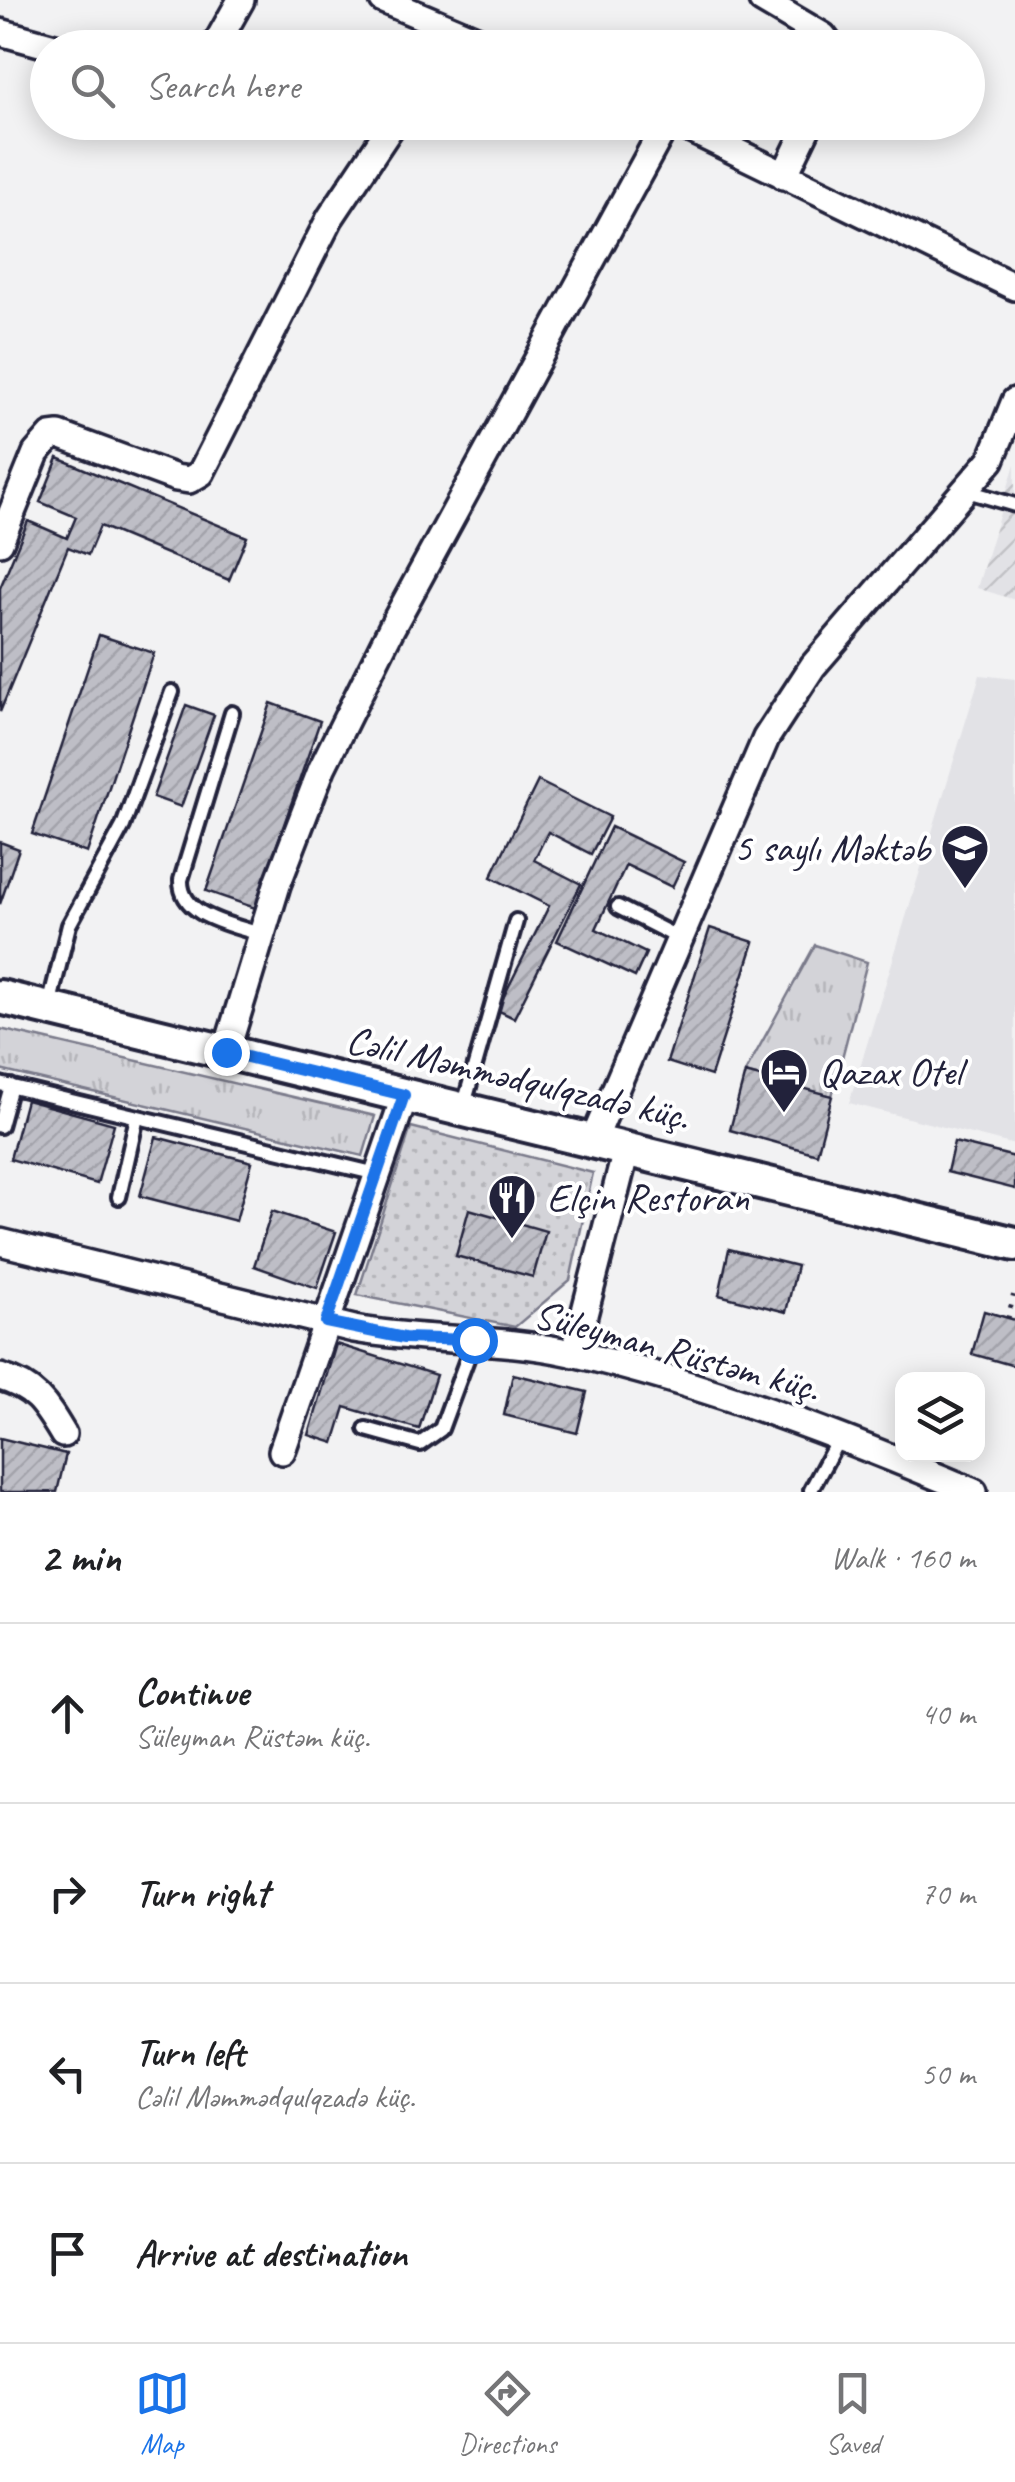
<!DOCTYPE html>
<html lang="en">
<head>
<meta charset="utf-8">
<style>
	:root { --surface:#fff; --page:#f2f2f2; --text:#202124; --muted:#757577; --line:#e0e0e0; --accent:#1a73e8 }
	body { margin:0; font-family:Caveat,sans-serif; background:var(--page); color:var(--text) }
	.controls { position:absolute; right:30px; bottom:30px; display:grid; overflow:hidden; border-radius:20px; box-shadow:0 5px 25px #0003 }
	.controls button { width:90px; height:90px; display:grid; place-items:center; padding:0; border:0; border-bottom:2px solid var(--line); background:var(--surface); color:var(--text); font:50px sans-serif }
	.stop { position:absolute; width:30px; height:30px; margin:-22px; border:8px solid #1a73e8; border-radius:50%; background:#fff }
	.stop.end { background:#1a73e8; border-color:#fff; box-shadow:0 2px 10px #0008 }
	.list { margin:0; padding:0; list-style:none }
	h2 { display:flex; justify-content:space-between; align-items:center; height:130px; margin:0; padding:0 40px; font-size:42px }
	h2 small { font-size:32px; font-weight:400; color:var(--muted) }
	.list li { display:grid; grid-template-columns:65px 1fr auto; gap:30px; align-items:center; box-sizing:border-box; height:180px; padding:0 40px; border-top:2px solid var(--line) }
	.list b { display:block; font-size:38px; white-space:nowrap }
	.list p { margin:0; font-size:32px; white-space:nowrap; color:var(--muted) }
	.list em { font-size:32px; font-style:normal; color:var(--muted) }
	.icon { flex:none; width:55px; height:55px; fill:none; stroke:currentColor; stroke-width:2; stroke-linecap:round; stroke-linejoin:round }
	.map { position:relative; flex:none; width:1015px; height:1492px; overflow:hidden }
	.search { position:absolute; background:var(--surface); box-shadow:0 5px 25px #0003; left:30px; right:30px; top:30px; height:110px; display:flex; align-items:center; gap:25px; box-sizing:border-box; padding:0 35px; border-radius:55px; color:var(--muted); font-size:38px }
	.sheet { height:850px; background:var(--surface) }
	nav { display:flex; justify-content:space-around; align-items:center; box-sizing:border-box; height:140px; border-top:2px solid var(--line); background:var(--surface); font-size:28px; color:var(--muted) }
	nav a { display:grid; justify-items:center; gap:5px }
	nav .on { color:var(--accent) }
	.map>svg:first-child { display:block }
</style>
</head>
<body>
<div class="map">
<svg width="1015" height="1492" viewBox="0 0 1015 1492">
	<defs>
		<pattern id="industrial-furrows" width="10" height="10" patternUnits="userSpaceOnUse" patternTransform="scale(2.5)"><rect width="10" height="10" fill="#e2e2e6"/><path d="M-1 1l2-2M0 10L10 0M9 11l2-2" fill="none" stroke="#c2c2c6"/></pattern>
		<pattern id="grass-tufts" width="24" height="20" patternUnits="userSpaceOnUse" patternTransform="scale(2.5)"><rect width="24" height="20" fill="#d3d3d8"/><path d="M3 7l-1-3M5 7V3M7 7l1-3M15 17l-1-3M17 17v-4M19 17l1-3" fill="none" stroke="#b5b5ba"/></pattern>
		<pattern id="park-dots" width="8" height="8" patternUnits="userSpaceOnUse" patternTransform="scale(2.5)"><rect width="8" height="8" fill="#d3d3d8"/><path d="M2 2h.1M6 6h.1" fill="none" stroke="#b5b5ba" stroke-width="1.8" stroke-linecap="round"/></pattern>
		<pattern id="building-hatch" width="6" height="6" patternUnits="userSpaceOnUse" patternTransform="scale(2.5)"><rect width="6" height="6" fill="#bebec6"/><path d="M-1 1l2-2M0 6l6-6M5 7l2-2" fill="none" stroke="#a3a3ab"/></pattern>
	</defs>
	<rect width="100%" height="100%" fill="#f2f2f3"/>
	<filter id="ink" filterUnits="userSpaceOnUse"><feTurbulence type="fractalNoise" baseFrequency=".01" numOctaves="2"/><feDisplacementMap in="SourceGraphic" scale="20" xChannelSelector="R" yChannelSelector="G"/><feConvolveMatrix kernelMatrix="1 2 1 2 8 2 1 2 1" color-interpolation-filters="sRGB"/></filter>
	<g filter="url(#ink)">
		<path fill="#e2e2e6" d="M980,675L1015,679V1145L849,1103Z"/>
		<path fill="url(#industrial-furrows)" d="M1015,464V600L977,588Z"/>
		<path fill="url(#grass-tufts)" stroke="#7a7a8a" stroke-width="2.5" d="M815,945L867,962L832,1096L745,1073Z
			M0,1029L375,1116L363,1156L0,1070Z"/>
		<path fill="url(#park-dots)" stroke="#7a7a8a" stroke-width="2.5" d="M411,1127L593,1173L570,1280L515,1327L357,1295Z"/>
		<path fill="url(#building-hatch)" stroke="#22223b" stroke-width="2.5" d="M58,458L247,537L229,580L100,526L88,555L68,547L0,712V588L28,521L67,538L76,517L40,502Z
			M99,635L154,653L87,853L32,834Z
			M271,703L320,721L255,908L206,891Z
			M186,705L214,715L181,807L153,797Z
			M538,781L610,817L591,854L548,832L534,860L581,884L514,1018L497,1010L549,906L491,877Z
			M611,827L684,862L672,887L626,865L596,929L646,953L635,977L557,941Z
			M0,842L19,849L0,904Z
			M710,928L754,942L711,1076L667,1062Z
			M745,1073L832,1096L817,1154L730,1130Z
			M26,1100L114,1124L97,1184L10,1159Z
			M156,1137L252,1162L236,1221L140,1196Z
			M954,1142L1015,1157V1189L947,1172Z
			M469,1209L546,1231L533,1277L456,1256Z
			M272,1211L336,1232L317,1288L254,1266Z
			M729,1249L797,1266L786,1312L719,1295Z
			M984,1311L1015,1320V1366L972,1354Z
			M336,1344L436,1375L419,1429L345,1407L334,1443L309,1435Z
			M513,1374L587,1392L577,1433L504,1415Z
			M0,1438L66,1454L57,1492H0Z"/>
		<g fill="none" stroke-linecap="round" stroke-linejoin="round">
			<g stroke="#22223b" stroke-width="20">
				<path id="service" d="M967,491L1015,505
					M232,713L181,880C180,917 232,924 262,935
					M618,907L679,938
					M49,1006L69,925L123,826L172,692
					M0,1084L377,1174
					M463,1108L516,921
					M0,1126L11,1086
					M119,1197L137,1117
					M366,1429L420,1444L441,1429L474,1340
					M811,1490L840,1436"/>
			</g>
			<g stroke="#22223b" stroke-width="32">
				<path id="minor" d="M383,0L497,48
					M762,0L823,36L832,48
					M0,32L58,48
					M214,48L241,0
					M675,122L1015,287
					M784,176L810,122
					M0,542L36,453L51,436L59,435L176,478L189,480L201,473L330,218L394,122
					M226,1052L277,885L322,768L392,627L667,122
					M594,1139L766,738L813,666L991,460L1015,401
					M0,1242L354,1329C427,1342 500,1337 572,1353C710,1385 844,1437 974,1492
					M574,1354L627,1147
					M0,1377C35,1387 45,1404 63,1434
					M282,1451L405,1095"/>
			</g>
			<g stroke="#22223b" stroke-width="40">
				<path id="tertiary" d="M0,997L1015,1244"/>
			</g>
			<path stroke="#22223b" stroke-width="5" stroke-dasharray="2.5 8" stroke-linecap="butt" d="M1008,1318L1015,1289"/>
			<use href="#service" stroke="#fff" stroke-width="12"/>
			<use href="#minor" stroke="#fff" stroke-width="25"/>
			<use href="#tertiary" stroke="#fff" stroke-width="32"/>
		</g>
	</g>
	<g fill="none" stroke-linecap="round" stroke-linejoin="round" filter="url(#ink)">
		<path stroke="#1a73e8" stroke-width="12" d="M226,1052L404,1095L326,1322L404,1338L474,1340"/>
	</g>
	<defs>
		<g id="school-pin" transform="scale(2.5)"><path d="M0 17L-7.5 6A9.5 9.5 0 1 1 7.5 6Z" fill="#22223b" stroke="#fff"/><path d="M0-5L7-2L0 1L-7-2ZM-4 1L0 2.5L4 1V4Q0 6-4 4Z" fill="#fff"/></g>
		<g id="hotel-pin" transform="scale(2.5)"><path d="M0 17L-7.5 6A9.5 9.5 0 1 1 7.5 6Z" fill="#22223b" stroke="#fff"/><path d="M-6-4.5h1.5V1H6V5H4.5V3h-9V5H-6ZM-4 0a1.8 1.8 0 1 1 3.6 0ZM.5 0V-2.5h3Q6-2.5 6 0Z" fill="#fff"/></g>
		<g id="restaurant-pin" transform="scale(2.5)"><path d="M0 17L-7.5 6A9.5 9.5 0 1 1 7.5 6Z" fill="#22223b" stroke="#fff"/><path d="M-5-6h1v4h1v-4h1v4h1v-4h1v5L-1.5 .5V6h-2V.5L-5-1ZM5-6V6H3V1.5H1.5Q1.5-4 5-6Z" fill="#fff"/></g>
	</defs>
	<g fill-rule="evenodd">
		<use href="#school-pin" x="965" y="848"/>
		<use href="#hotel-pin" x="784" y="1072"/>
		<use href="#restaurant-pin" x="512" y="1198"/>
	</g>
	<g text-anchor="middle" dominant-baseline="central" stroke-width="8" stroke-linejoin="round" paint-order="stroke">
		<g font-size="40" fill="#22223b" stroke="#fff" text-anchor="start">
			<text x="930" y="848" text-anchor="end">5 saylı Məktəb</text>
			<text x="819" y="1072">Qazax Otel</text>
			<text x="547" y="1198">Elçin Restoran</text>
		</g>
		<g font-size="40" fill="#22223b" stroke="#fff">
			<text transform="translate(518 1078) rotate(13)">Cəlil Məmmədqulqzadə küç.</text>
			<text transform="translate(677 1351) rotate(15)">Süleyman Rüstəm küç.</text>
		</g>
	</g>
</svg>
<div class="controls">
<button><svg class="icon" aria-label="layers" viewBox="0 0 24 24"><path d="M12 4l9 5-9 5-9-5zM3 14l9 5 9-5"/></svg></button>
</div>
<div class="stop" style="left:474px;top:1340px"></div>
<div class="stop end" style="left:226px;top:1052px"></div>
<div class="search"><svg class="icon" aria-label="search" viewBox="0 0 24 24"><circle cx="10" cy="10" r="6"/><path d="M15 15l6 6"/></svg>Search here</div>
</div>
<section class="sheet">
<h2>2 min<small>Walk · 160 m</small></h2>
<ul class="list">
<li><svg class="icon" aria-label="ahead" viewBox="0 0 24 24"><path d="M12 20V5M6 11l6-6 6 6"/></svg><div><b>Continue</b><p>Süleyman Rüstəm küç.</p></div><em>40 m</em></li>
<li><svg class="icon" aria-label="right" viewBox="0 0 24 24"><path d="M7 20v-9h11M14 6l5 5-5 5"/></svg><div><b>Turn right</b></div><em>70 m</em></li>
<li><svg class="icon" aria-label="left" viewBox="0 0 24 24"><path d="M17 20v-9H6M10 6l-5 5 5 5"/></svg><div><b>Turn left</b><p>Cəlil Məmmədqulqzadə küç.</p></div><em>50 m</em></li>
<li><svg class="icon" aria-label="arrive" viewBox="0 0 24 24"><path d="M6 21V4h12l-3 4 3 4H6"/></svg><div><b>Arrive at destination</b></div></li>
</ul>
</section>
<nav>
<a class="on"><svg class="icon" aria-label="map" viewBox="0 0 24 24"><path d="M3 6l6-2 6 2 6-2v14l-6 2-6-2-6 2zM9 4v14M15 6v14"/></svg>Map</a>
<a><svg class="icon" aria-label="directions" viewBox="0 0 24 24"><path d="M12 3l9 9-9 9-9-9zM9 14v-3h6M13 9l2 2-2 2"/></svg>Directions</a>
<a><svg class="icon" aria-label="saved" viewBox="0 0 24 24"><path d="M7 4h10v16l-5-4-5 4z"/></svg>Saved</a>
</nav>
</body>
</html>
